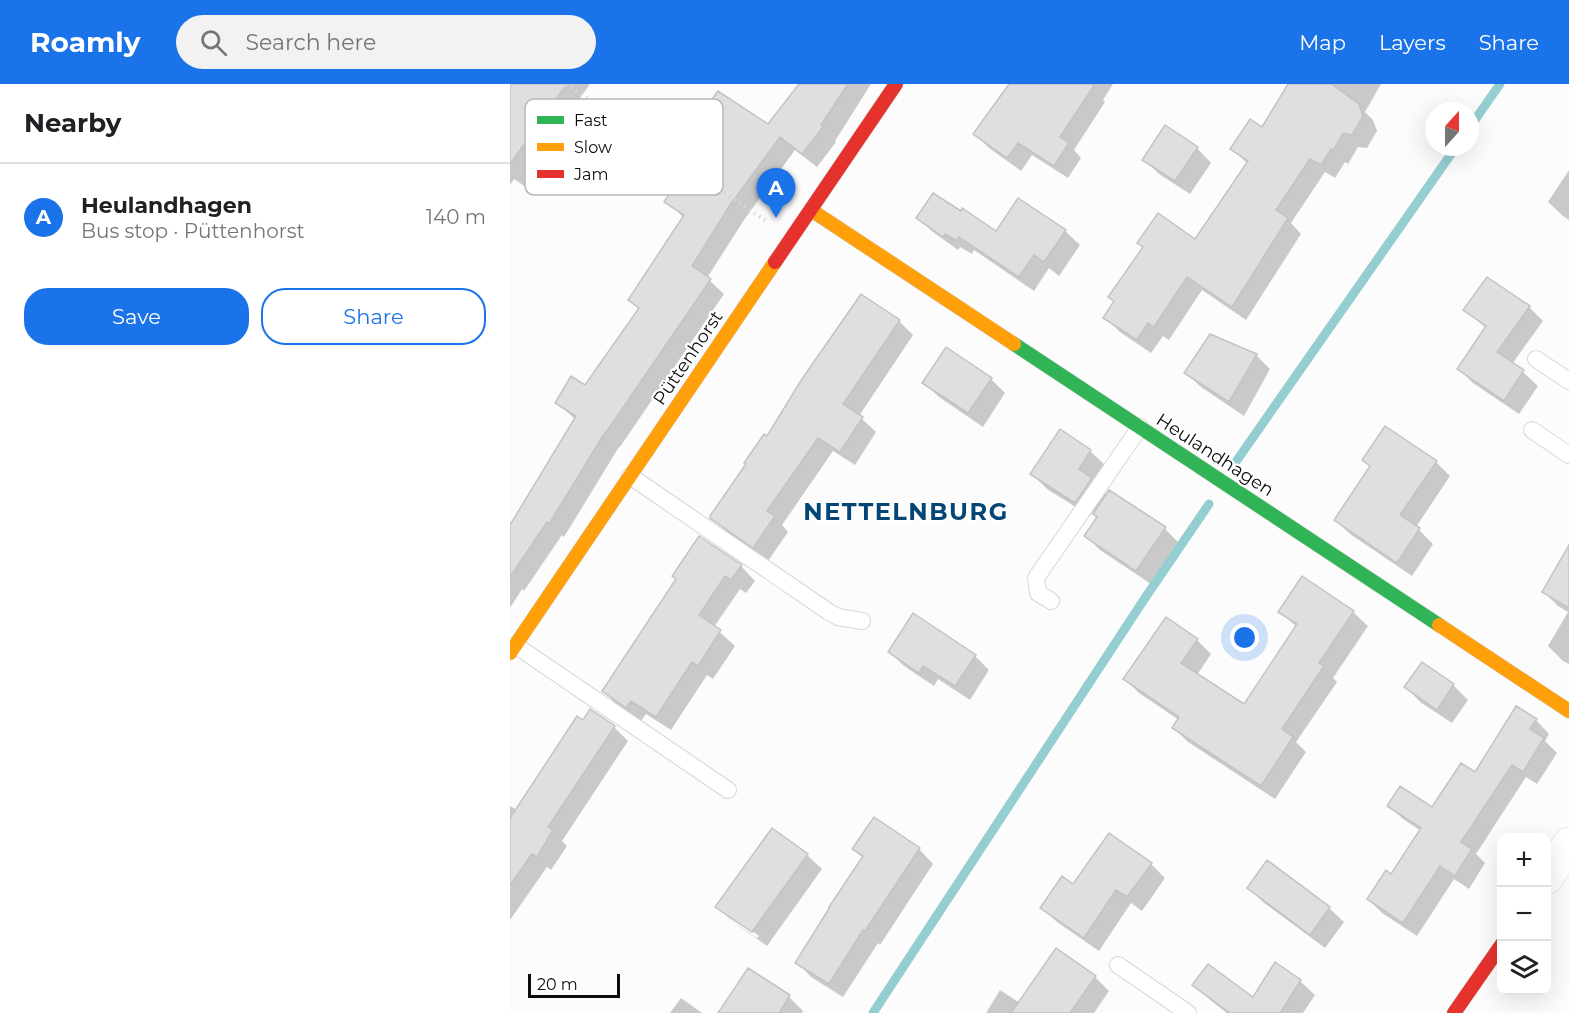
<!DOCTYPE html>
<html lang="en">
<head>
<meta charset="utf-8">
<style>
	:root { --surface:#fff; --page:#f2f2f2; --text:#202124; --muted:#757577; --line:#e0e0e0; --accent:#1a73e8 }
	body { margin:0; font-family:Montserrat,sans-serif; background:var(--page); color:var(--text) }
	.controls { position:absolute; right:18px; bottom:18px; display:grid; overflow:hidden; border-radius:12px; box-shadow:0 6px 24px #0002 }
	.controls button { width:54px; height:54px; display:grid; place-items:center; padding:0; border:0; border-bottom:2px solid var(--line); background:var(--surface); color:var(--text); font:30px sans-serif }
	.compass { position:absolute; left:915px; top:18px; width:54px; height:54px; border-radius:50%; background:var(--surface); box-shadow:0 6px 24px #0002; rotate:21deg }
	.scale { position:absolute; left:18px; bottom:15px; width:92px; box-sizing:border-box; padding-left:6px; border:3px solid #0d0d0e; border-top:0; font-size:16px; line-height:21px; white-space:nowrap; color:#0d0d0e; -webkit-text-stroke:4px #fff; paint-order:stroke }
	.you { position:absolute; left:735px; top:554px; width:21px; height:21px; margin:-15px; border:4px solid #fff; border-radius:50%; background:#1a73e8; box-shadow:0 0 0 9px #1a73e833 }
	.badge { display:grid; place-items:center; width:39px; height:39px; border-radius:50%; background:var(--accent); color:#fff; font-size:20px; font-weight:700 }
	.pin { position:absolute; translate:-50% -50px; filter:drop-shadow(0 2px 3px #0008) }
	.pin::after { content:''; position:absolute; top:32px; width:21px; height:18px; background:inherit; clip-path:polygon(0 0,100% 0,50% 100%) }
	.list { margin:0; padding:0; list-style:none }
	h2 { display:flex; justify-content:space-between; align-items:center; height:78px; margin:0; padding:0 24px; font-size:26px }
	h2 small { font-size:20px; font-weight:400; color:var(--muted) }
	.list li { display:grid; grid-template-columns:39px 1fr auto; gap:18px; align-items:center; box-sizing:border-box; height:108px; padding:0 24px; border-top:2px solid var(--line) }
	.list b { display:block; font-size:22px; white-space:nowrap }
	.list p { margin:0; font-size:20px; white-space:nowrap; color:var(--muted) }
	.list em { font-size:20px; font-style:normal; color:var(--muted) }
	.actions { display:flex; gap:12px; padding:18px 24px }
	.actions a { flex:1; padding:14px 0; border:2px solid var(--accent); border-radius:24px; text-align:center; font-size:21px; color:var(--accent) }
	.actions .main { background:var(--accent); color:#fff }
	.icon { flex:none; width:33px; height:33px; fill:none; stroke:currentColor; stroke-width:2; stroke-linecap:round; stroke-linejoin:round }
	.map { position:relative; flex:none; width:1059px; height:929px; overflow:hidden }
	header { display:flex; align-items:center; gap:36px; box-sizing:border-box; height:84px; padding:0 30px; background:var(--accent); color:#fff }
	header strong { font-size:28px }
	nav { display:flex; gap:33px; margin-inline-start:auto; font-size:21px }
	.search { width:420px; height:54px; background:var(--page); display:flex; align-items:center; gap:15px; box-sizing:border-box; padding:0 21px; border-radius:33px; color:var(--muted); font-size:22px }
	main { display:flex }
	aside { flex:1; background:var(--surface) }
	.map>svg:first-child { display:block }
</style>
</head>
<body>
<header>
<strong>Roamly</strong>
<div class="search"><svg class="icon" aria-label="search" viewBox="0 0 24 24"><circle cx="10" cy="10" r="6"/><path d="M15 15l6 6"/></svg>Search here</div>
<nav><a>Map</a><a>Layers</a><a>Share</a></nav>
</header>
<main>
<aside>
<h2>Nearby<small></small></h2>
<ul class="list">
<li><span class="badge">A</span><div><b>Heulandhagen</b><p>Bus stop · Püttenhorst</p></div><em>140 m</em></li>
</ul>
<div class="actions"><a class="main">Save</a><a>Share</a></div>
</aside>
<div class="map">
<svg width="1059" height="929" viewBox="0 0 1059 929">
	<rect width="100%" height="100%" fill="#fcfcfc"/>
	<path fill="#0003" fill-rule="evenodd" d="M0,0H80L32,68L36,72L16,103L4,95L0,101Z
		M291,0H361L325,57L326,58L307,83L285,66L234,136L197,194L214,210L110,363H109L54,453L52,451L14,507L12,505L0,524V444L66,336L46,318L76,303L129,226L120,216L174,134L156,117L182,77L169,63L258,42Z
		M500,0H603L593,16L595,18L564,66L571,74L558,94L522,71L511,87L479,64L465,50Z
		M780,0H871L855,28L863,36L867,47L857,64L848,63L838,80L835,78L825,94L815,88L781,139L791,150L736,236L692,206L659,256L653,252L641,269L610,248L595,233L685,157L738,80L722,65L752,45Z
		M687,64L701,79L680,110L649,90L634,75Z
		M1059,86V136L1053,132L1038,118Z
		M509,116L555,147L570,161L549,192L539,184L524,207L464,166L462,170L450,163L448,166L423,148L408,134L486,149Z
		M1019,223L1033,237L1002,280L1013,288L1028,302L1009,330L963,299L949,285L976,244L955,226Z
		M389,237L403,251L349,332L366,348L345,381L323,367L272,441L278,448L258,477L217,448L202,434L257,354Z
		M746,271L760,285L734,332L691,303L676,289Z
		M481,295L495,309L473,343L429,313L414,299Z
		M580,367L595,381L584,398L597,412L655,445L669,459L641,500L590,466L576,452L588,434L583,428L580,432L537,405L522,390Z
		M854,376L926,378L940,392L906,443L923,460L902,492L840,450L826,436L861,383Z
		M231,482L245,497L236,509L230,505L204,543L225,562L203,595L197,591L161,646L136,630L131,637L108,622L94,607L167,495Z
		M1059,485V580L1053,577L1038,562L1058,528L1048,522L1034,508Z
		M792,494L844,529L858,542L823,594L827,598L786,658L796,668L765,715L678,658L664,644L669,636L629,609L615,595L687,556L701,570L687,591L734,622L787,543L770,528Z
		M380,568L465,572L479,586L460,616L428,595L424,602L394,582Z
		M912,580L943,601L958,616L942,639L910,618L896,603Z
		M1026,636L1039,650L1035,657L1047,669L1027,700L1016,693L966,770L975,779L959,805L944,795L907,852L872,829L858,815L882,792L911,747L893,735L879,722L923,725Z
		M74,638L104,643L118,657L52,757L57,762L41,786L37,783L0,836V722L7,726Z
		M344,765H409L423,780L370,861L368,859L333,913L301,893L287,878L353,774Z
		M297,771L312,785L257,862L222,837L207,822ZM221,832L249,852L247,854L221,836Z
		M641,780L655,794L632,827L621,819L589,867L547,838L532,824L563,802Z
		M739,804L819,824L834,838L815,864L753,818Z
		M585,893L599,907L584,929H476L490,906L510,919Z
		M790,897L805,911L793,929H717L699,915L684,901L743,915Z
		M279,913L293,927L292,929H235Z
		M171,914L192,929H160Z"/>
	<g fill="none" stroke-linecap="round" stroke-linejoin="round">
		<path stroke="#94ced1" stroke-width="9" d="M960,43L990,0
			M725,379L946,63
			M363,929L633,517L699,420"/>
	</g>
	<path fill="#dfdfe0" stroke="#c3c3c3" stroke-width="1.5" d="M0,0H57L0,80Z
		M289,0H338L311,41L313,43L292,70L270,53L220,121L182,182L201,195L95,350H94L39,440L37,438L0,493V441L66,332L45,319L61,292L75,301L129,224L118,216L174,131L154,118L182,75L167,63L208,7L258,40Z
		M499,0H585L550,53L559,59L544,82L508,59L497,74L463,50Z
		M778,0H821L849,20L853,32L842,51L833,49L823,67L821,65L811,81L800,75L766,126L778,134L722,223L677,193L644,243L638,239L627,256L593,234L604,217L598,213L633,163L627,159L648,129L685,155L738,77L720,65L740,35L752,43Z
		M655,41L688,63L665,97L632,76Z
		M423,109L451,127L452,124L486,147L508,114L556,146L534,178L524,171L509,193L449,153L447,157L435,150L433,153L406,134Z
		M977,193L1020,222L987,268L1014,286L994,317L947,285L976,242L953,226Z
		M351,210L390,236L333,320L353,333L330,368L308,354L257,427L265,432L243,464L200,434V432L236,380L234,379L254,350L257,352L292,295Z
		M700,250L747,270L719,318L674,289Z
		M436,263L482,294L458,329L412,299Z
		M875,342L927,377L890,431L910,444L887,479L824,436L860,382L852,376Z
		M550,345L581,366L569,385L582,394L565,419L520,390Z
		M599,406L656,443L626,487L574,452L587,433L583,430Z
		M189,452L232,481L221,496L215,492L189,531L211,546L188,582L182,578L146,633L121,617L116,624L92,607L166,495L162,492Z
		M1059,461V524L1032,508Z
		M792,492L844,527L809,579L814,582L772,645L783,653L751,702L662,644L669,633L613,595L656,533L688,555L671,579L734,620L787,540L768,528Z
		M403,529L466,571L445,602L413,582L409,589L378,568Z
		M912,578L944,600L927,626L894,603Z
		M1006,622L1027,635L1020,645L1034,654L1013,688L1002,681L951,758L962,765L945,792L930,782L893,839L857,815L876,786L881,790L911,744L877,722L890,702L922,723L951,679L965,688Z
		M80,625L105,642L38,743L43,746L27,773L22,770L0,801V734L67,632L73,636Z
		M364,733L410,764L355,847L353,846L319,900L285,879L320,823H319L353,772L342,765Z
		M262,744L298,770L242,848L205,823Z
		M599,749L642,779L617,813L606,806L574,854L530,824L552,792L563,800Z
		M757,776L820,823L800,851L737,804Z
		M546,864L586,892L560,929H501Z
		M765,878L791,896L770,929H720L682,901L698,880L743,913Z
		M238,884L280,911L269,929H208Z"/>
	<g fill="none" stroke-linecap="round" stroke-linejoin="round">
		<g stroke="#d7d7d8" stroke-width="18">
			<path id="lane" d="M1026,275L1059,297
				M1022,346L1059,371
				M120,392L319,528L328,533L352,537
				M541,517L528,509L526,494L630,343
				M5,561L218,706
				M608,881L678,929"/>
		</g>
		<g stroke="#d7d7d8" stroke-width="34">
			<path id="street" d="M1036,794L1059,760"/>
		</g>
		<g stroke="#d7d7d8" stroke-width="15">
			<path id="fast" d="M504,260L929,541"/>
		</g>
		<g stroke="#d7d7d8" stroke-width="15">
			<path id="slow" d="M301,126L504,260
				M929,541L1059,627
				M0,569L265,178"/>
		</g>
		<g stroke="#d7d7d8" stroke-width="15">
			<path id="jam" d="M265,178L386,0
				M944,929L992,860"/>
		</g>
		<path stroke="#d7d7d7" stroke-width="4" stroke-dasharray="1.5 4.5" stroke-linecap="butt" d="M56,0L256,137"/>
		<use href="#lane" stroke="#fff" stroke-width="16"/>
		<use href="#street" stroke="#fff" stroke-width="33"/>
		<use href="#fast" stroke="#30b455" stroke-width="14"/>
		<use href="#slow" stroke="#ff9f0a" stroke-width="14"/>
		<use href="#jam" stroke="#e5322d" stroke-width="14"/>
	</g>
	<g text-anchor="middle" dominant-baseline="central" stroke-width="4.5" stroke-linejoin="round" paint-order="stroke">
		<g font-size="18" fill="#0d0d0e" stroke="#fff">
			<text transform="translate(178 274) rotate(-56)">Püttenhorst</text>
			<text transform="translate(705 371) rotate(33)">Heulandhagen</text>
		</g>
		<g font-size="24" font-weight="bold" letter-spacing="1.5" fill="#034575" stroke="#fff">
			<text x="396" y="427">NETTELNBURG</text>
		</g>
	</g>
	<rect x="15" y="15" width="198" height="96" rx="9" fill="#fff" stroke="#b6b6b7" stroke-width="1.5"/>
	<rect x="27" y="32" width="27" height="8" fill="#30b455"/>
	<rect x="27" y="59" width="27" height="8" fill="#ff9f0a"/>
	<rect x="27" y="86" width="27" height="8" fill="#e5322d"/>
	<g font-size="16" fill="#0d0d0e">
		<text x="64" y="42">Fast</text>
		<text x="64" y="69">Slow</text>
		<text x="64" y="96">Jam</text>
	</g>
</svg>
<div class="controls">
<button>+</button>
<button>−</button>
<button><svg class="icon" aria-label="layers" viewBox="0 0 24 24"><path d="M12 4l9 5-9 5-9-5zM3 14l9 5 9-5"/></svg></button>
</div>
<svg class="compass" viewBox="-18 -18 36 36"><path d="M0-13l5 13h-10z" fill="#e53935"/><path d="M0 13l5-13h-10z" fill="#757577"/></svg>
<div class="scale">20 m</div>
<div class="you"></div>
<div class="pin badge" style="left:266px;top:134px">A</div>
</div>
</main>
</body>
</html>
